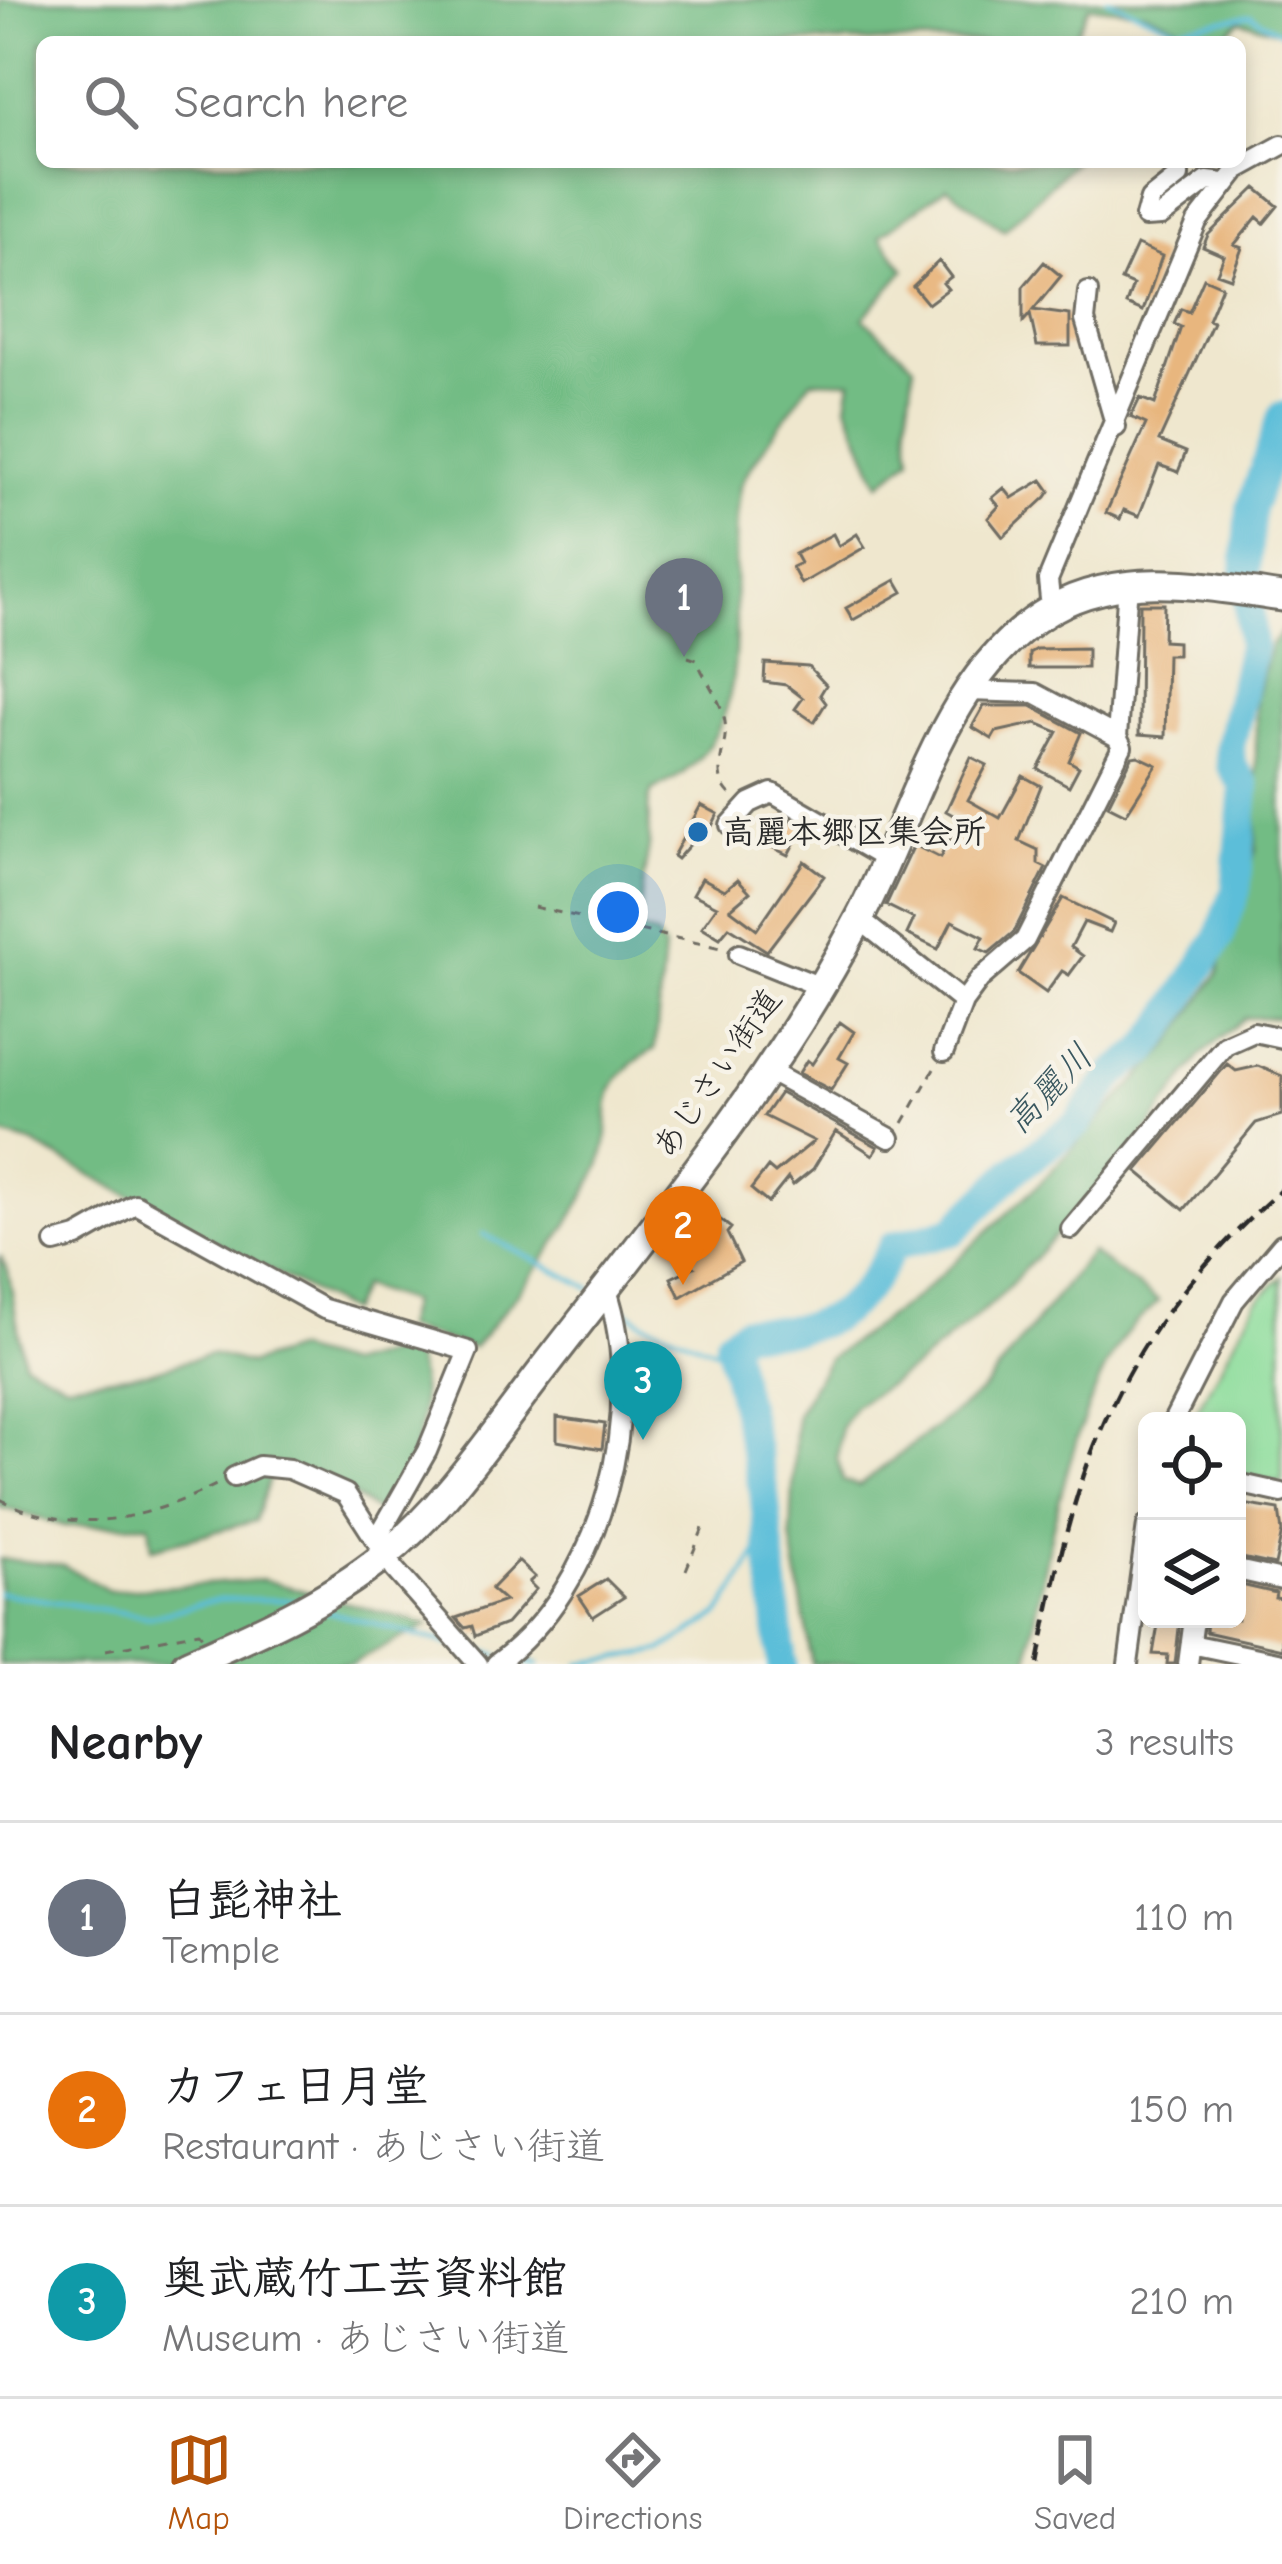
<!DOCTYPE html>
<html lang="en">
<head>
<meta charset="utf-8">
<style>
	:root { --surface:#fff; --page:#f2f2f2; --text:#202124; --muted:#757577; --line:#e0e0e0; --accent:#b45309 }
	body { margin:0; font-family:"Comic Neue","Klee One",sans-serif; background:var(--page); color:var(--text) }
	.controls { position:absolute; right:36px; bottom:36px; display:grid; overflow:hidden; border-radius:18px; box-shadow:0 6px 18px #0003 }
	.controls button { width:108px; height:108px; display:grid; place-items:center; padding:0; border:0; border-bottom:3px solid var(--line); background:var(--surface); color:var(--text); font:60px sans-serif }
	.you { position:absolute; left:618px; top:912px; width:42px; height:42px; margin:-30px; border:9px solid #fff; border-radius:50%; background:#1a73e8; box-shadow:0 0 0 18px #1a73e833 }
	.badge { display:grid; place-items:center; width:78px; height:78px; border-radius:50%; background:var(--accent); color:#fff; font-size:39px; font-weight:700 }
	.pin { position:absolute; translate:-50% -99px; filter:drop-shadow(0 3px 6px #0008) }
	.pin::after { content:''; position:absolute; top:63px; width:42px; height:36px; background:inherit; clip-path:polygon(0 0,100% 0,50% 100%) }
	.list { margin:0; padding:0; list-style:none }
	h2 { display:flex; justify-content:space-between; align-items:center; height:156px; margin:0; padding:0 48px; font-size:51px }
	h2 small { font-size:39px; font-weight:400; color:var(--muted) }
	.list li { display:grid; grid-template-columns:78px 1fr auto; gap:36px; align-items:center; box-sizing:border-box; height:192px; padding:0 48px; border-top:3px solid var(--line) }
	.list b { display:block; font-size:45px; white-space:nowrap }
	.list p { margin:0; font-size:39px; white-space:nowrap; color:var(--muted) }
	.list em { font-size:39px; font-style:normal; color:var(--muted) }
	.icon { flex:none; width:66px; height:66px; fill:none; stroke:currentColor; stroke-width:2; stroke-linecap:round; stroke-linejoin:round }
	.map { position:relative; flex:none; width:1282px; height:1664px; overflow:hidden }
	.search { position:absolute; background:var(--surface); box-shadow:0 6px 18px #0003; left:36px; right:36px; top:36px; height:132px; display:flex; align-items:center; gap:30px; box-sizing:border-box; padding:0 42px; border-radius:18px; color:var(--muted); font-size:45px }
	.sheet { height:732px; background:var(--surface) }
	nav { display:flex; justify-content:space-around; align-items:center; box-sizing:border-box; height:168px; border-top:3px solid var(--line); background:var(--surface); font-size:33px; color:var(--muted) }
	nav a { display:grid; justify-items:center; gap:6px }
	nav .on { color:var(--accent) }
	.map>svg:first-child { display:block }
</style>
</head>
<body>
<div class="map">
<svg width="1282" height="1664" viewBox="0 0 1282 1664">
	<rect width="100%" height="100%" fill="#f7f3e8"/>
	<filter id="ink" filterUnits="userSpaceOnUse"><feTurbulence type="fractalNoise" baseFrequency=".00833" numOctaves="2"/><feDisplacementMap in="SourceGraphic" scale="24" xChannelSelector="R" yChannelSelector="G"/><feConvolveMatrix kernelMatrix="1 2 1 2 8 2 1 2 1" color-interpolation-filters="sRGB"/></filter>
	<filter id="wash" filterUnits="userSpaceOnUse"><feTurbulence type="fractalNoise" baseFrequency=".004" numOctaves="4" result="noise"/><feDisplacementMap in="SourceGraphic" scale="48" xChannelSelector="R" yChannelSelector="G"/><feGaussianBlur stdDeviation="2.7" result="paint"/><feColorMatrix in="noise" values="0 0 0 0 0 0 0 0 0 0 0 0 0 0 0 0 0 1.4 0 .05"/><feComposite in="paint" operator="in"/></filter>
	<g filter="url(#wash)">
		<rect width="100%" height="100%" fill="#efe7ce"/>
		<path fill="#8ddd9c" stroke="#5c8464" stroke-width="3" d="M1282,1277V1483L1237,1475V1421H1191L1256,1302Z"/>
		<path fill="#72bc84" stroke="#4e7458" stroke-width="3" d="M0,0H1282V32L1240,21L1215,42L1146,12L1089,6L1072,42H42V162H1074L1004,230L947,187L880,236L905,270L863,318L914,365L907,421L911,458L879,484L847,405L851,381L811,380C798,401 744,471 740,487C720,593 775,738 652,791C644,808 652,827 649,847C644,876 638,901 642,932L656,935L664,949L655,1049C581,1090 624,1119 596,1174C565,1238 519,1292 473,1348L403,1328L410,1302L361,1286L349,1312L31,1143L0,1134Z
			M1282,632V1017L1244,1018L1201,1055L1133,1151L997,1299L914,1368L854,1406L841,1427L837,1458L843,1481L859,1486L981,1392L1091,1252L1158,1301C1146,1314 1129,1327 1120,1342C1068,1426 1042,1567 1028,1664H812L791,1536L796,1415L828,1359L915,1298L1037,1186L1170,1045L1219,972L1228,928L1256,850V698L1270,646Z
			M0,1255L8,1271L24,1362L66,1383L148,1372L211,1354L250,1364L293,1350L346,1365L410,1348C436,1395 416,1477 378,1513L321,1474L272,1471L255,1521L152,1548L149,1524L65,1526L0,1507Z
			M0,1559L63,1565L109,1591L264,1580L428,1625L350,1664H0Z"/>
		<g fill="none" stroke-linecap="round" stroke-linejoin="round">
			<path stroke="#5bbed9" stroke-width="4.5" d="M1108,0L1177,28L1251,15L1282,33
				M483,1234L590,1288
				M620,1307L643,1322L731,1356
				M0,1593L149,1617L219,1599L295,1600
				M323,1610L451,1645
				M474,1650L498,1655
				M515,1659L538,1664
				M580,1664L661,1651L720,1614L768,1535"/>
			<path stroke="#5bbed9" stroke-width="30" d="M782,1664L764,1492L729,1341L745,1330C822,1335 856,1317 893,1246L953,1231L1015,1170L1077,1124L1116,1072L1144,1052L1164,1026L1219,938L1236,890L1245,786L1231,764L1230,747L1252,646L1246,570L1251,508L1282,416"/>
		</g>
		<g id="blocks">
			<path fill="#e8b67e" d="M1256,188L1278,206L1264,223L1257,217L1234,245L1242,248L1231,278L1217,273L1224,256L1203,247L1208,235Z
				M1137,245L1162,256L1143,311L1126,304L1133,285L1121,280Z
				M939,261L951,277L943,283L948,289L928,304L913,286Z
				M1044,262L1061,276L1033,310L1070,315V346H1037L1030,314L1023,322V287Z
				M1204,278L1222,286L1208,320L1213,322L1159,441L1186,452L1178,472L1159,465L1139,516L1124,510L1120,519L1106,513L1146,424L1131,417L1140,398L1155,404L1181,327L1174,324L1181,309L1189,312Z
				M1042,480L1050,491L1046,497L1003,537L988,518L999,506L992,498L1004,488L1012,498Z
				M833,534L839,546L857,534L865,547L801,584L792,567L800,563L795,554Z
				M896,580L903,592L853,620L846,608Z
				M1140,604H1164L1163,641L1177,642V655H1167L1165,737L1139,735Z
				M1087,648V668H1029V653L1036,649Z
				M765,663L808,666L826,685L820,695L826,703L814,722L795,709L803,698L786,685L764,682Z
				M984,706H1031L1081,733L1069,761L1079,767L1069,786L1038,769L1058,732L1037,723L996,732L992,739L972,727Z
				M1138,756L1157,765L1126,814L1108,805L1132,757Z
				M971,757L987,765L968,800L1000,818L1023,776L1041,786L1019,841L1038,850V864L1046,868L1014,932L989,953L978,948L984,937L952,921L938,949L907,934L914,919L886,905L914,845L940,858L960,819L946,811Z
				M701,805L718,814L709,832L704,829L677,859L673,856Z
				M784,815L802,828L788,855L768,845Z
				M804,861L824,876L767,951L729,927L720,938L702,927L717,906L693,894L702,878L725,890L738,879L750,892L730,909L757,929Z
				M1063,898L1114,923L1110,932L1084,922L1071,947L1083,956L1069,975L1062,971L1046,993L1018,973Z
				M840,1022L854,1032L839,1058L848,1063L831,1090L799,1073L807,1060L812,1064Z
				M1227,1064L1236,1071L1258,1066L1282,1076V1115L1256,1123L1184,1210L1137,1171Z
				M780,1093L878,1147L873,1155L836,1131L813,1169L793,1185L788,1178L768,1203L751,1189L768,1167L775,1173L814,1141L764,1116Z
				M696,1201L731,1228L727,1233L741,1262L680,1297L671,1278L694,1267L664,1243Z
				M557,1417L605,1424L602,1449L557,1441Z
				M1237,1503L1279,1510L1282,1532L1275,1565L1237,1557Z
				M518,1561L535,1577L529,1582L536,1589L506,1624L475,1636L472,1626L465,1628L456,1618L505,1601L491,1589Z
				M606,1579L624,1597L593,1617L579,1596Z
				M1237,1584L1276,1593L1275,1598L1282,1599V1649L1206,1632L1207,1619H1237Z
				M1159,1619H1180L1175,1664H1167L1168,1655L1153,1654Z"/>
		</g>
	</g>
	<g filter="url(#ink)">
		<use href="#blocks" fill-opacity="0" stroke="#706d64" stroke-width="3"/>
		<g fill="none" stroke-linecap="round" stroke-linejoin="round">
			<g stroke="#706d64" stroke-width="24">
				<path id="minor" d="M1179,162V176L1150,199L1145,217L1161,216L1207,181L1223,183
					M1088,292L1085,320L1116,427
					M1051,609L1048,580L1197,222L1238,169L1282,145
					M1117,737L1128,584
					M730,825L750,803L772,793L888,860
					M859,919L963,1002
					M739,954L821,987
					M944,1052L963,1002L980,979L1025,940L1122,747L1117,737L1035,693L968,691
					M768,1071L890,1138
					M1071,1229L1225,1045L1254,1032L1282,1038
					M55,1243L77,1237L135,1204L324,1309L468,1351L427,1451L378,1537
					M1173,1421L1234,1301L1282,1244
					M234,1477L259,1466L289,1469L346,1494L395,1570L478,1664
					M1237,1483L1282,1493
					M1237,1570L1282,1580
					M1191,1644L1282,1663
					M496,1664C603,1586 648,1410 606,1287
					M1128,1664L1147,1525
					M1188,1664L1194,1619"/>
			</g>
			<g stroke="#706d64" stroke-width="33">
				<path id="highway" d="M186,1664C257,1633 324,1604 384,1556C449,1504 497,1428 548,1363C658,1221 775,1079 859,919C914,816 944,670 1052,609C1123,569 1206,586 1282,597"/>
			</g>
			<path stroke="#706d64" stroke-width="3" stroke-dasharray="9 9" stroke-linecap="butt" d="M688,657L697,660C704,680 721,698 725,722C729,749 707,774 732,796
				M534,907L721,948
				M903,1123L934,1069
				M0,1499C74,1537 145,1520 216,1485
				M686,1570L703,1528
				M106,1650L199,1632L202,1636"/>
			<use href="#minor" stroke="#fff" stroke-width="18"/>
			<use href="#highway" stroke="#fff" stroke-width="27"/>
			<path stroke="#2b2b2b" stroke-width="4.5" stroke-dasharray="18 9" stroke-linecap="butt" d="M1038,1664C1076,1456 1120,1332 1282,1189"/>
		</g>
	</g>
	<circle fill="#1f6fb2" stroke="#f7f3e8" stroke-width="4.5" cx="698" cy="832" r="12"/>
	<g text-anchor="middle" dominant-baseline="central" stroke-width="9" stroke-linejoin="round" paint-order="stroke">
		<g font-size="33" font-weight="bold" fill="#2b2b2b" stroke="#f7f3e8" text-anchor="start">
			<text x="722" y="832">高麗本郷区集会所</text>
		</g>
		<g font-size="33" fill="#2b2b2b" stroke="#f7f3e8">
			<text transform="translate(717 1073) rotate(-55)">あじさい街道</text>
		</g>
		<g font-size="36" font-style="italic" fill="#39575f" stroke="#f7f3e8">
			<text transform="translate(1049 1089) rotate(-46)">高麗川</text>
		</g>
	</g>
</svg>
<div class="controls">
<button><svg class="icon" aria-label="locate" viewBox="0 0 24 24"><circle cx="12" cy="12" r="6"/><path d="M12 2v4M12 18v4M2 12h4M18 12h4"/></svg></button>
<button><svg class="icon" aria-label="layers" viewBox="0 0 24 24"><path d="M12 4l9 5-9 5-9-5zM3 14l9 5 9-5"/></svg></button>
</div>
<div class="you"></div>
<div class="pin badge" style="left:684px;top:657px;background:#6b7280">1</div>
<div class="pin badge" style="left:683px;top:1285px;background:#e8710a">2</div>
<div class="pin badge" style="left:643px;top:1440px;background:#0f9aa8">3</div>
<div class="search"><svg class="icon" aria-label="search" viewBox="0 0 24 24"><circle cx="10" cy="10" r="6"/><path d="M15 15l6 6"/></svg>Search here</div>
</div>
<section class="sheet">
<h2>Nearby<small>3 results</small></h2>
<ul class="list">
<li><span class="badge" style="background:#6b7280">1</span><div><b>白髭神社</b><p>Temple</p></div><em>110 m</em></li>
<li><span class="badge" style="background:#e8710a">2</span><div><b>カフェ日月堂</b><p>Restaurant · あじさい街道</p></div><em>150 m</em></li>
<li><span class="badge" style="background:#0f9aa8">3</span><div><b>奥武蔵竹工芸資料館</b><p>Museum · あじさい街道</p></div><em>210 m</em></li>
</ul>
</section>
<nav>
<a class="on"><svg class="icon" aria-label="map" viewBox="0 0 24 24"><path d="M3 6l6-2 6 2 6-2v14l-6 2-6-2-6 2zM9 4v14M15 6v14"/></svg>Map</a>
<a><svg class="icon" aria-label="directions" viewBox="0 0 24 24"><path d="M12 3l9 9-9 9-9-9zM9 14v-3h6M13 9l2 2-2 2"/></svg>Directions</a>
<a><svg class="icon" aria-label="saved" viewBox="0 0 24 24"><path d="M7 4h10v16l-5-4-5 4z"/></svg>Saved</a>
</nav>
</body>
</html>
